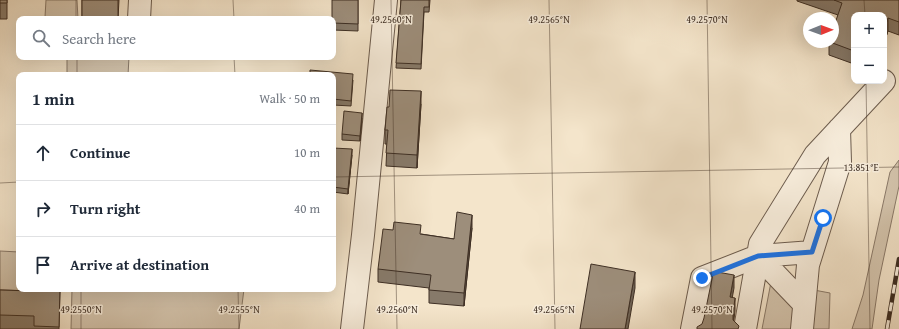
<!DOCTYPE html>
<html lang="en">
<head>
<meta charset="utf-8">
<style>
	:root { --surface:#fff; --page:#f2f2f3; --text:#1f2937; --muted:#747a83; --line:#e0e1e3 }
	body { margin:0; font-family:"Gentium Book Plus",serif; background:var(--page); color:var(--text) }
	.controls { position:absolute; right:12px; top:12px; display:grid; overflow:hidden; border-radius:8px; box-shadow:0 4px 16px #0002 }
	.controls button { width:36px; height:36px; display:grid; place-items:center; padding:0; border:0; border-bottom:1px solid var(--line); background:var(--surface); color:var(--text); font:20px sans-serif }
	.compass { position:absolute; left:803px; top:12px; width:36px; height:36px; border-radius:50%; background:var(--surface); box-shadow:0 4px 16px #0002; rotate:89deg }
	.stop { position:absolute; width:12px; height:12px; margin:-9px; border:3px solid #1a73e8; border-radius:50%; background:#fff }
	.stop.end { background:#1a73e8; border-color:#fff; box-shadow:0 1px 4px #0008 }
	.list { margin:0; padding:0; list-style:none }
	h2 { display:flex; justify-content:space-between; align-items:center; height:52px; margin:0; padding:0 16px; font-size:17px }
	h2 small { font-size:13px; font-weight:400; color:var(--muted) }
	.list li { display:grid; grid-template-columns:26px 1fr auto; gap:12px; align-items:center; box-sizing:border-box; height:56px; padding:0 16px; border-top:1px solid var(--line) }
	.list b { display:block; font-size:15px; white-space:nowrap }
	.list em { font-size:13px; font-style:normal; color:var(--muted) }
	.icon { flex:none; width:22px; height:22px; fill:none; stroke:currentColor; stroke-width:2; stroke-linecap:round; stroke-linejoin:round }
	.map { position:relative; flex:none; width:899px; height:329px; overflow:hidden }
	.search { position:absolute; background:var(--surface); box-shadow:0 4px 16px #0002; left:16px; top:16px; width:320px; height:44px; display:flex; align-items:center; gap:10px; box-sizing:border-box; padding:0 14px; border-radius:8px; color:var(--muted); font-size:15px }
	.panel { position:absolute; background:var(--surface); box-shadow:0 4px 16px #0002; left:16px; top:72px; width:320px; height:220px; border-radius:8px }
	.map>svg:first-child { display:block }
</style>
</head>
<body>
<div class="map">
<svg width="899" height="329" viewBox="0 0 899 329">
	<rect width="100%" height="100%" fill="#f4e5cb"/>
	<filter id="stains"><feTurbulence type="fractalNoise" baseFrequency=".005" numOctaves="4"/><feColorMatrix values="0 0 0 0 .2 0 0 0 0 .09 0 0 0 0 .02 0 0 0 .5 -.17"/></filter>
	<radialGradient id="worn" r=".72"><stop offset=".6" stop-color="#630" stop-opacity="0"/><stop offset="1" stop-color="#630" stop-opacity=".3"/></radialGradient>
	<path fill="#d5c6af" stroke="#8a7a6a" d="M46,0H77L78,19H50L45,17Z
		M67,57H129L128,75H67Z
		M899,160V186L879,280L872,329H852L863,295L890,172Z
		M0,251L19,252V289H39L14,295L0,296Z
		M771,282L830,293L829,329H762Z
		M72,289H244L239,329H71Z"/>
	<g fill="none" stroke-linecap="round" stroke-linejoin="round">
		<g stroke="#6c5c4e" stroke-width="24">
			<path id="minor" d="M139,19L140,0
				M758,256L804,304
				M352,329L363,235L386,0
				M692,329L702,278L758,256L812,252
				M745,329L760,244L815,155L884,81
				M802,329L808,265L840,162L839,129"/>
		</g>
		<use href="#minor" stroke="#f8eedd" stroke-width="22"/>
		<g stroke="#3e2f24" stroke-width="4.5">
			<path id="rail" d="M887,329L899,259"/>
		</g>
		<use href="#rail" stroke="#f8eedd" stroke-width="3" stroke-dasharray="9" stroke-linecap="butt"/>
	</g>
	<path fill="#877a6a" stroke="#3e2f24" d="M0,0H7V19H0Z
		M82,0H119L118,19H82Z
		M358,0V31L333,30V19Z
		M401,0H430L429,12H424L421,69L396,68Z
		M797,0H899V35L888,31L884,43V15H854V64L829,55V42H833L838,15L797,1Z
		M333,75L353,80L351,106L333,105Z
		M421,104L417,168L386,166L387,144H385V130L389,107Z
		M362,118L360,141L342,140V134Z
		M333,148L352,155L348,194L333,192Z
		M472,228L464,306L429,303V288L378,282V269L421,234L454,239Z
		M60,289L59,329H0V290L34,291Z"/>
	<path fill="#6e6356" stroke="#3e2f24" d="M888,18V31L884,43V29Z
		M421,91V104L417,168V155Z
		M362,113V118L360,141V136Z
		M352,149V155L348,194V189Z
		M472,215V228L464,306V293Z
		M635,272V288L628,329H625Z
		M734,275V288L730,310V297Z
		M735,298V311L733,327V314Z"/>
	<path fill="#9d8e7b" stroke="#3e2f24" d="M0,0H7V3H0Z
		M82,0H118V19L82,17Z
		M332,0H358V24L333,23V19H332Z
		M401,0H429V7H424L421,64L396,63Z
		M834,0H899V22L888,18L884,29V15H854V51L830,42H833V29L842,3Z
		M310,70L353,74L351,101L333,99V75H310Z
		M390,90L421,91L417,155L386,153L388,130H385L387,107H389Z
		M344,111L362,113L360,136L342,134Z
		M333,148L352,149L348,189L333,187Z
		M457,212L472,215L464,293L429,290L431,275L378,269L383,229L393,230L394,222L421,225L420,234L454,239Z
		M591,264L635,272L625,329H580Z
		M717,272L734,275L730,297L735,298L733,314V320L739,326L738,329H697V327L702,324L704,318L713,274Z
		M35,289H60L59,327L34,326V316L0,315V290L34,291Z"/>
	<g fill="none" stroke-linecap="round" stroke-linejoin="round">
		<path stroke="#1a73e8" stroke-width="5" d="M702,278L758,256L812,252L823,218"/>
	</g>
	<path fill="none" stroke="#3e2f24" stroke-width="1" stroke-opacity="0.45" d="M76,0V19M233,0L234,19M391,0L397,329M549,0L555,329M707,0L712,329M864,0L865,15M77,57V75M234,57L235,75M866,81L870,329M333,177L899,167M0,183L19,182M81,289V329M238,289L239,329"/>
	<g font-size="10" text-anchor="middle" fill="#3e2f24" stroke="#f8eedd" stroke-width="3" stroke-linejoin="round" paint-order="stroke">
		<text x="391" y="23">49.2560°N</text>
		<text x="549" y="23">49.2565°N</text>
		<text x="707" y="23">49.2570°N</text>
		<text x="861" y="171">13.851°E</text>
		<text x="81" y="313">49.2550°N</text>
		<text x="239" y="313">49.2555°N</text>
		<text x="397" y="313">49.2560°N</text>
		<text x="554" y="313">49.2565°N</text>
		<text x="712" y="313">49.2570°N</text>
	</g>
	<rect width="100%" height="100%" filter="url(#stains)"/>
	<rect width="100%" height="100%" fill="url(#worn)"/>
</svg>
<div class="controls">
<button>+</button>
<button>−</button>
</div>
<svg class="compass" viewBox="-18 -18 36 36"><path d="M0-13l5 13h-10z" fill="#e53935"/><path d="M0 13l5-13h-10z" fill="#747a83"/></svg>
<div class="stop" style="left:823px;top:218px"></div>
<div class="stop end" style="left:702px;top:278px"></div>
<div class="search"><svg class="icon" aria-label="search" viewBox="0 0 24 24"><circle cx="10" cy="10" r="6"/><path d="M15 15l6 6"/></svg>Search here</div>
<section class="panel">
<h2>1 min<small>Walk · 50 m</small></h2>
<ul class="list">
<li><svg class="icon" aria-label="ahead" viewBox="0 0 24 24"><path d="M12 20V5M6 11l6-6 6 6"/></svg><div><b>Continue</b></div><em>10 m</em></li>
<li><svg class="icon" aria-label="right" viewBox="0 0 24 24"><path d="M7 20v-9h11M14 6l5 5-5 5"/></svg><div><b>Turn right</b></div><em>40 m</em></li>
<li><svg class="icon" aria-label="arrive" viewBox="0 0 24 24"><path d="M6 21V4h12l-3 4 3 4H6"/></svg><div><b>Arrive at destination</b></div></li>
</ul>
</section>
</div>
</body>
</html>
